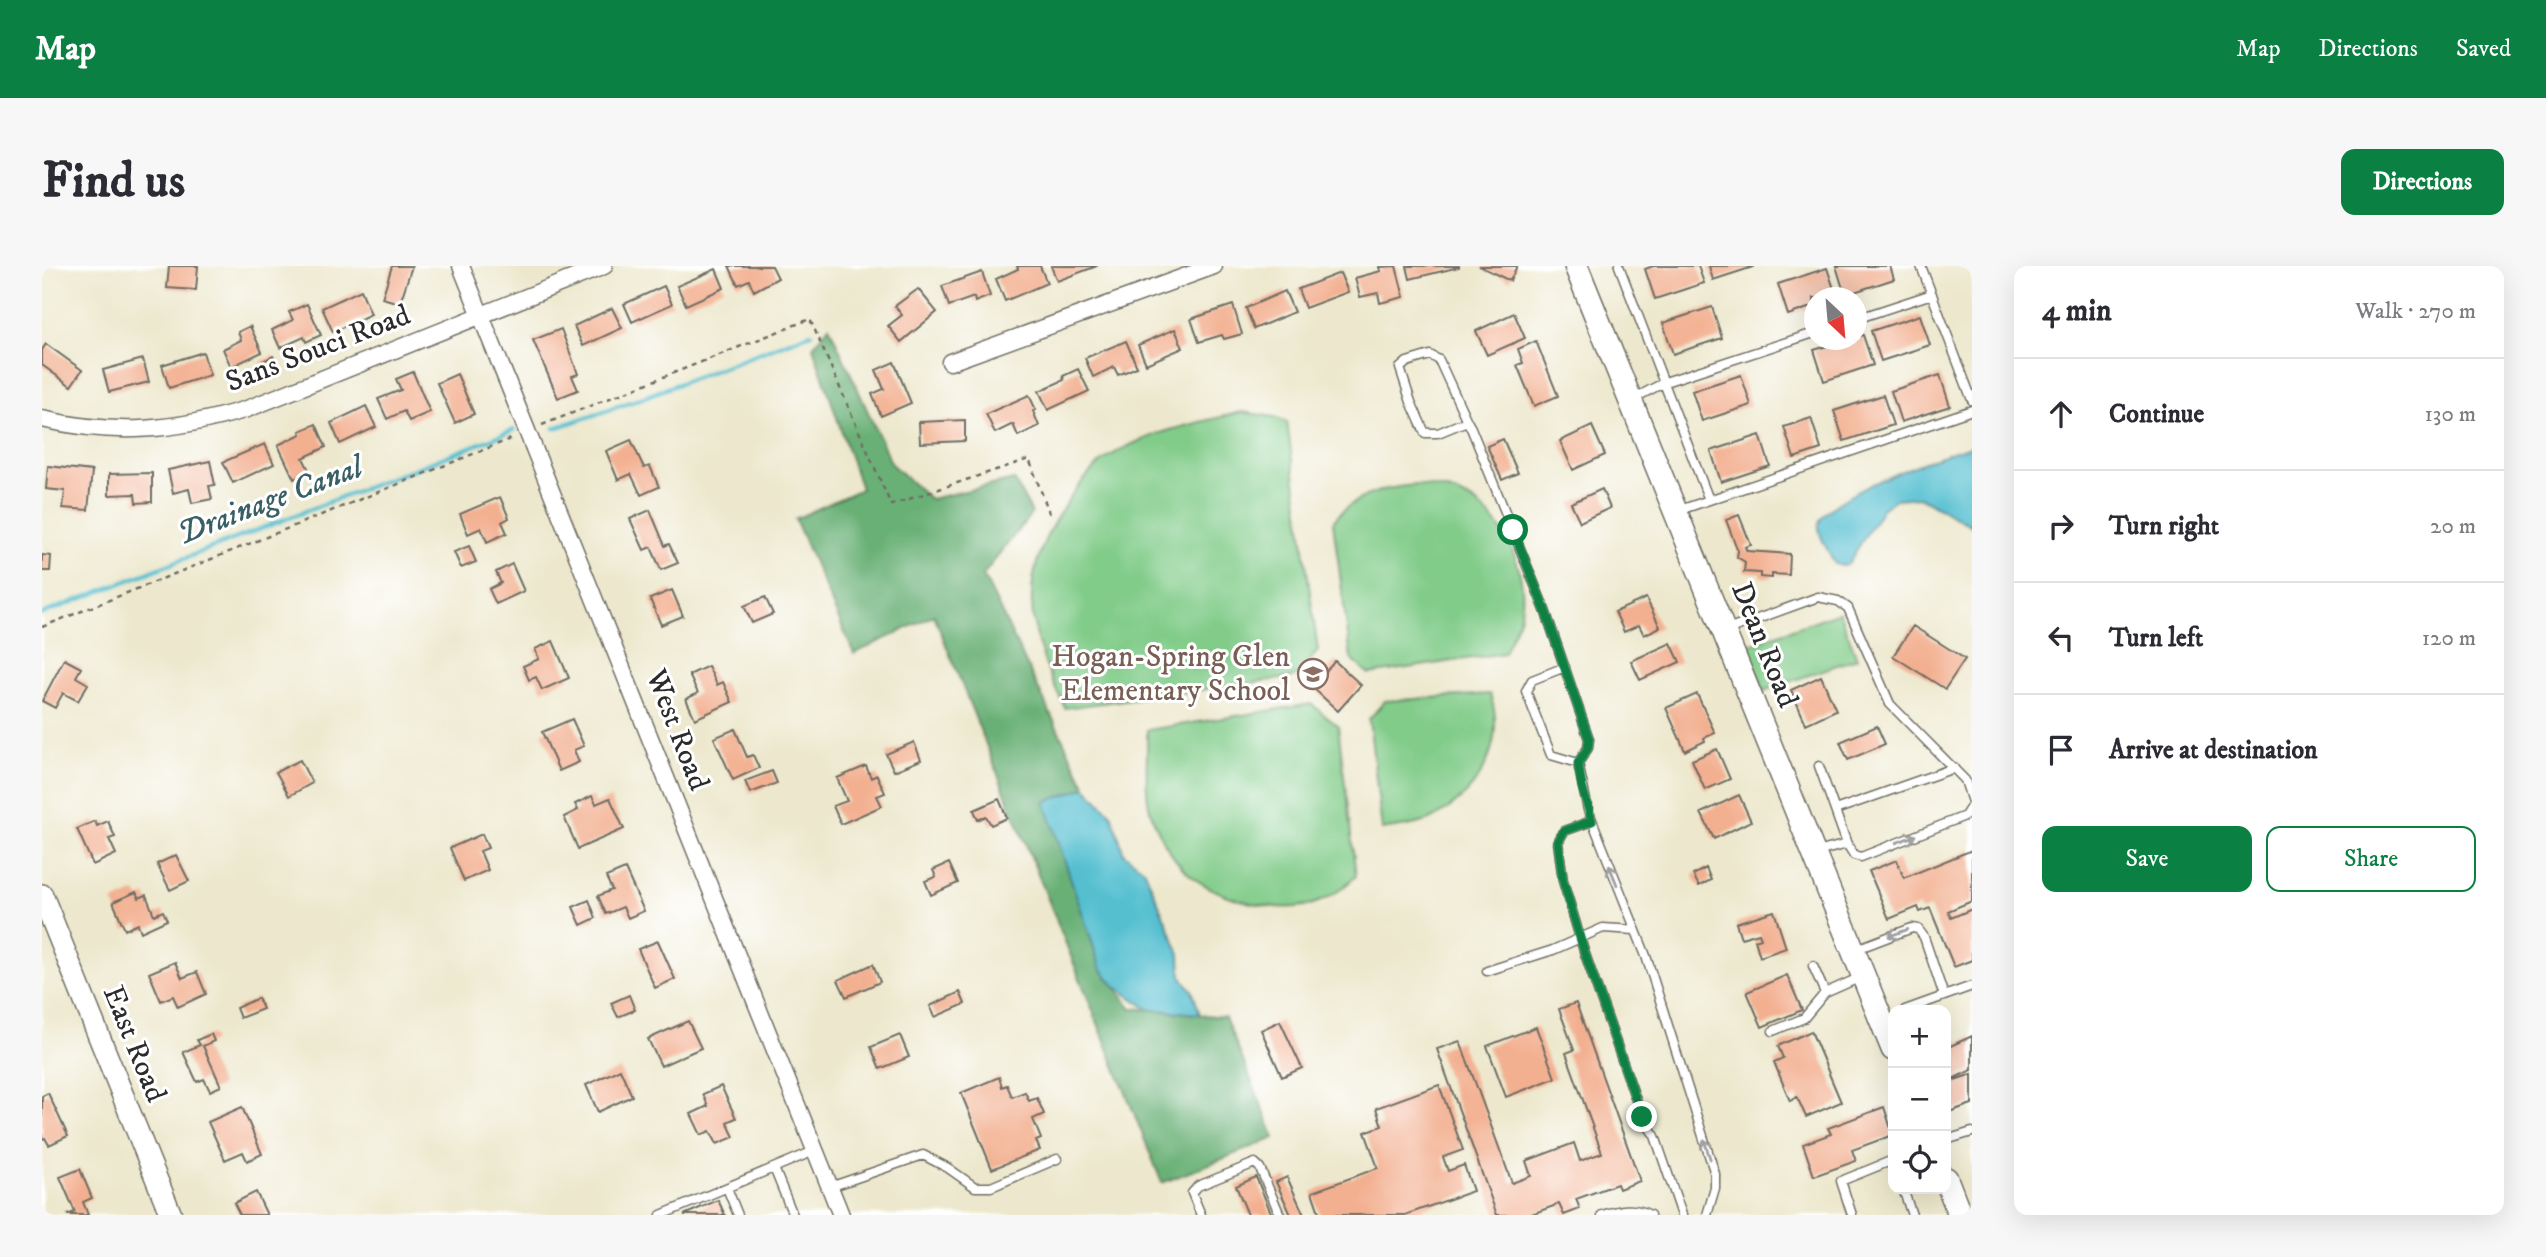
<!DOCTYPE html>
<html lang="en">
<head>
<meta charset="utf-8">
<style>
	:root { --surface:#fff; --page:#f7f7f7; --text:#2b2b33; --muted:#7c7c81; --line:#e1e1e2; --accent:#0b8043 }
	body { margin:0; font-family:"IM FELL DW Pica",serif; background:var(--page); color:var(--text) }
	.controls { position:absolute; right:21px; bottom:21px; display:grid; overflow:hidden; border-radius:14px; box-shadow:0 7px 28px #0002 }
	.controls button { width:63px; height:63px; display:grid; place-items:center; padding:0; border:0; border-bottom:2px solid var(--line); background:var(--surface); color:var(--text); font:35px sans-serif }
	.compass { position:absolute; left:1762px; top:21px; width:63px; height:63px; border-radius:50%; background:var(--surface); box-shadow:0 7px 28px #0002; rotate:154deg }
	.stop { position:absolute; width:21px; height:21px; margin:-16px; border:5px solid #0b8043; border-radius:50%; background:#fff }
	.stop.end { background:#0b8043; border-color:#fff; box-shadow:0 2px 7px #0008 }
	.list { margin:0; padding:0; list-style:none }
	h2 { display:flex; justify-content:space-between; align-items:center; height:91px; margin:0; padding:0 28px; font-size:30px }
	h2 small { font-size:23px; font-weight:400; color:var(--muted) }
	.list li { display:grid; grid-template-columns:46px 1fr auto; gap:21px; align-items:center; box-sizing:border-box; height:112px; padding:0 28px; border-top:2px solid var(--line) }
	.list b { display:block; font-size:26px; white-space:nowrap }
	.list em { font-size:23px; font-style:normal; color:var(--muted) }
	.actions { display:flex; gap:14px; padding:21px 28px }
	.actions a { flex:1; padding:16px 0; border:2px solid var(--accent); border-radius:14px; text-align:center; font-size:24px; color:var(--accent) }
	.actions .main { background:var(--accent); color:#fff }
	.icon { flex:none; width:38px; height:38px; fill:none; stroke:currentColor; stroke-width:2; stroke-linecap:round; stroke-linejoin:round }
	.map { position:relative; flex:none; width:1930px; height:949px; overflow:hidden; border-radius:14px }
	header { display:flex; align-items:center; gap:42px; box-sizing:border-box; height:98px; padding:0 35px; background:var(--accent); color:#fff }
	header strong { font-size:33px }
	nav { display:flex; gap:38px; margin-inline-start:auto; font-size:24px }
	.intro { display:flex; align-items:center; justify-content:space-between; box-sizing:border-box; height:168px; padding:0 42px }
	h1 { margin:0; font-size:49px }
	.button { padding:18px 32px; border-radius:14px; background:var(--accent); color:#fff; font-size:24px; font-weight:700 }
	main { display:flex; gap:42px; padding:0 42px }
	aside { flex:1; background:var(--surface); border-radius:14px; box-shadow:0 7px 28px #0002 }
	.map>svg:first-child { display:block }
</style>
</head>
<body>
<header>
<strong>Map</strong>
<nav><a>Map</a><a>Directions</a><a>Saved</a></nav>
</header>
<div class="intro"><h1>Find us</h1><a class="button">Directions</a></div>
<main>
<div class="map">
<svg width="1930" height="949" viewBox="0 0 1930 949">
	<rect width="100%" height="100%" fill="#fff"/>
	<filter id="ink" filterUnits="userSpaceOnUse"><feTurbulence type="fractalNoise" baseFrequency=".0143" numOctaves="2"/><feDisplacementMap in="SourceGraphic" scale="14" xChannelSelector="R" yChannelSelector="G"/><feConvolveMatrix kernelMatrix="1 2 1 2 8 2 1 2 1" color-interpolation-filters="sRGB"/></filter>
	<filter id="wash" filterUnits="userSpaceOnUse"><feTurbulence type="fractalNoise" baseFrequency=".00686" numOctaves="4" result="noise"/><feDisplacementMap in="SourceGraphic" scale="28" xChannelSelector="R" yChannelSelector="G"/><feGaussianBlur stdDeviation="1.57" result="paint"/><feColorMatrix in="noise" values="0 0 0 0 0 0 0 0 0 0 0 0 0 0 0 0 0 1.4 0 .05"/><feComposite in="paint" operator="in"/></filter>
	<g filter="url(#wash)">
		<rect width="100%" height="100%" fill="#ede8cd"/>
		<path fill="#82cc8a" stroke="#567c5a" stroke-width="2" d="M1200,146L1233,151L1245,156L1276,385L1253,411L1023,442C985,365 972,311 1025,236C1036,220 1051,200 1068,190C1108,165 1156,157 1200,146Z
			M1374,219C1388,220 1403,222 1417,228C1459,245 1487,302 1479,346C1476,359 1467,374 1462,387L1327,408L1309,393L1291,256C1310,230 1343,221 1374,219Z
			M1797,346L1815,392L1722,425L1704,380Z
			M1448,428C1463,471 1443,516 1407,542C1401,546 1395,551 1388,554C1373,560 1356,561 1340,564L1327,453L1343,435Z
			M1269,438L1296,460L1314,610C1303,620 1293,629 1279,635C1242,651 1177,634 1147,608C1130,594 1115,566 1108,544C1102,525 1106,485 1105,464Z"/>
		<path fill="#69b076" stroke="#4a6e50" stroke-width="2" d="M787,60L850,199L888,233L972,214L990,247L941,309L1044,521L1004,536L1059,703L1090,742L1183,751L1233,872L1120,917L892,349L812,388L753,253L819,223L771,81Z"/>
		<path fill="#54bfd0" stroke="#40757e" stroke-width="2" d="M1930,180V260L1877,231L1854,233L1840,243L1806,298L1800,300L1793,298C1788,287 1775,269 1777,258C1783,230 1903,187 1930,180Z
			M1044,521L1070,549L1082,588L1102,603L1138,688L1139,710L1150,724L1158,748L1106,743L1074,721L1059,703L1003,536Z"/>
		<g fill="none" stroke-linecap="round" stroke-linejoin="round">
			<path stroke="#54bfd0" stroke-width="4.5" d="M513,162L589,136L769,67
				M0,348L472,164"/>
		</g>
		<g id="blocks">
			<path fill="#f3b091" d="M127,0H156L154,24L125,22Z
				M350,0H370L358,37L340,32Z
				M687,0H730L736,12L712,25L707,14L696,19Z
				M975,0H998L1005,17L963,35L954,13L976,3Z
				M1009,0H1055L1015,15Z
				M1354,0L1362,31L1338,37L1336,27L1318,31L1313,12L1339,5L1338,1Z
				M1365,0H1417V1L1368,13Z
				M1437,0H1475L1468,15Z
				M1611,0H1656L1662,17L1613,33L1603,3Z
				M1667,0H1711V1L1671,14Z
				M1794,0H1848L1852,13L1803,29Z
				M1785,2L1795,32H1772V40L1746,49L1736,18Z
				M674,3L682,22L644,39L635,20Z
				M940,6L948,30L933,36L932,31L907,40L900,20Z
				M1298,7L1306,26L1263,42L1256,23Z
				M622,20L630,38L590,56L582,38Z
				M876,23L895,46L859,76L846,60L860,49L853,40Z
				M319,24L329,48L291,66L280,42Z
				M1243,25L1252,46L1212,63L1204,42Z
				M265,38L279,69L264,76L262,71L238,82L230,64L251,54L247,46Z
				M1191,39L1200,68L1182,73L1180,69L1157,76L1149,53Z
				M1670,41L1680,72L1631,88L1621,57Z
				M570,42L580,62L541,80L532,60Z
				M1472,47L1483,72L1445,89L1434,65Z
				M1878,49L1888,79L1839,95L1829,65Z
				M208,60L220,86L189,101L181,83L199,74L196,66Z
				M519,63L536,108L530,110L536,124L516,132L491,74Z
				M1133,63L1141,82L1104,98L1096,79Z
				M1821,69L1831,99L1782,115L1772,84L1805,74H1814V71Z
				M1084,75L1095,101L1076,109L1072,101L1051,111L1043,92Z
				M1494,75L1516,130L1492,140L1475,99L1481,97L1476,83Z
				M4,78L40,104L29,120L0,99V84Z
				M161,86L168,109L127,122L120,99Z
				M231,90L238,105L225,111L219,96Z
				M101,93L107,116L67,126L61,104Z
				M852,96L869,137L839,150L830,128L842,123L834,104Z
				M1036,103L1047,125L1006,144L997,125L1022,114L1021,110Z
				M371,106L388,146L367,155L362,145L345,153L336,133L359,124L354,113Z
				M415,108L432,148L413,157L395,117Z
				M1699,109L1709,139L1660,155L1650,125Z
				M1898,109L1908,140L1859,156L1849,125Z
				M987,129L994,144L991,145L997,160L976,170L971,158L953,167L944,148Z
				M1841,129L1851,159L1802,175L1792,145Z
				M324,140L334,161L298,178L289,157Z
				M1769,152L1779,183L1752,192L1742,161Z
				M923,154V175L878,177L877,156Z
				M274,158L284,181L261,192L268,206L252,213L236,179L259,168L258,165Z
				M1550,160L1563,189L1531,204L1518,175Z
				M1718,169L1728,200L1679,216L1669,185Z
				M1461,173L1476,207L1460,214L1445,180Z
				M589,174L602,202L608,200L617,221L599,229L589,208L576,214L564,185Z
				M223,178L232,198L191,217L181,196Z
				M168,195L173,219L167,220L170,233L150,237L147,223L131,227L126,204Z
				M6,200L50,205L46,244L21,242L23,225L4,223Z
				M110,207V236L94,237L93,228L67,229V208Z
				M1560,223L1568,242L1538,256L1529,237Z
				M458,231L467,252L460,256L465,267L445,276L439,262L426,268L418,248Z
				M608,244L623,280L627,278L636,297L619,304L609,281L602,284L588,253Z
				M1697,249L1709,279L1703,281L1705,285L1748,288L1747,309L1730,308V312L1718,311V307L1702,306L1703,296L1695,291L1696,285L1684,254Z
				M427,280L434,296L419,302L412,286Z
				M0,289L9,290L8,305H0Z
				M470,298L482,325L454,338L447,323L459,317L454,306Z
				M630,324L641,350L619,359L608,333Z
				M723,331L731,348L710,357L702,340Z
				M1604,332L1618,361L1602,369L1597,359L1582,366L1573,346Z
				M1871,360L1923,393L1903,423L1851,390Z
				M511,375L527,412L500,424L494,411L487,414L481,400L497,393L493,383Z
				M1629,377L1638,396L1598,414L1589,395Z
				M22,393L39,402L34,411L46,418L36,435L21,427L13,442L0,435Z
				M1293,395L1319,419L1296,445L1270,421Z
				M666,400L675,419L681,416L690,436L653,453L644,433L656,427L647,409Z
				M1779,410L1794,444L1764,458L1749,424Z
				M1655,428L1673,467L1662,472L1663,475L1643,485L1624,442Z
				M530,453L542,480L532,484L537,496L517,505L500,466Z
				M1835,460L1843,478L1806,494L1798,476Z
				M693,463L705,491L711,489L717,502L691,514L672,472Z
				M872,476L879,494L852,505L844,488Z
				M1675,483L1688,513L1663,524L1650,494Z
				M258,494L270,517L247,530L234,506Z
				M824,500L829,512L835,509L843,527L835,530L840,540L799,558L791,540L805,535L795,512Z
				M730,505L735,517L708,527L703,515Z
				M1697,529L1709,555L1672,573L1659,547Z
				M550,530L554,538L568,532L582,563L536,583L522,551L536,544L533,538Z
				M957,533L965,552L949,559L944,550L936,554L932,544Z
				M53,555L55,560L66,555L73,571L67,573L74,588L51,599L35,563Z
				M440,568L446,582L438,585L446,604L422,615L408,582Z
				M1930,584V635L1906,645L1909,652L1930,643V694L1912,701L1888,642L1878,646L1876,641L1847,653L1827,605L1855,594L1862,612Z
				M134,589L147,615L128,624L115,598Z
				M907,597L916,617L889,629L883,615L894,611L891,604Z
				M1664,602L1669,614L1657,620L1651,609Z
				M583,603L602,645L586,652L581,641L564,648L556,630L570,624L564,611Z
				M94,626L97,632L104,629L112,649L121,645L125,654L99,666L96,658L83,664L71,636Z
				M547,634L554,652L539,659L531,641Z
				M1732,645L1744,682L1718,691L1713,674L1719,672L1717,667L1699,672L1694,657Z
				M616,675L633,713L613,722L596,683Z
				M133,696L140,712L155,706L164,728L136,741L131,730L119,735L107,707Z
				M831,698L838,716L804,731L796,714Z
				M1745,709L1760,744L1720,761L1705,726Z
				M918,726L923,738L893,751L888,740Z
				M587,729L593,744L576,751L569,737Z
				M216,732L221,743L198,752L194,742Z
				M1534,737L1598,915L1577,923L1575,918L1534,933L1538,943L1522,949L1517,938L1487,949H1455L1395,783L1418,775L1470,917L1489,910L1484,895L1532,877L1538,895L1560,887L1524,787L1532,784L1517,743Z
				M646,755L659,782L619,800L606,773Z
				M1238,755L1260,802L1240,811L1219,764Z
				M1494,761L1513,812L1464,831L1445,780Z
				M1769,765L1799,836L1764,851L1755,831L1748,835L1732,796L1741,792L1736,780Z
				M169,768L172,775L161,780L179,820L168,825L162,813L155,816L141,786L158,779L155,774Z
				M858,769L867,791L838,803L829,781Z
				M1930,770V804L1904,816V782Z
				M578,803L590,830L556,846L544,819Z
				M1930,808V838L1904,847V817Z
				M957,811L960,821L965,819L970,831L983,826L987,835L995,832L1002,848L991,853L999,873L994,875L998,884L950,903L919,827Z
				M1397,819L1421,884L1401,891L1406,905L1422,899L1431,925L1363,949H1278L1270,926L1336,902L1323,866L1340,860L1334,842Z
				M679,820L694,852L685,856L692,871L675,878L668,865L659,869L649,848L666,840L661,828Z
				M6,827L26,870L7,879L3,872L0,873V830Z
				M200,841L220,888L205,895L201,886L183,894L166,856Z
				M1842,841L1851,869L1810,884L1814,895L1772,910L1761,878L1789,868L1786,862Z
				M38,903L50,932L41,936L46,949H25L33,946L18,911Z
				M1214,911L1230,949H1206L1194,920Z
				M1245,911L1262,949H1249L1234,916Z
				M214,926L225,949H198L192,937Z
				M676,934L683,949H642Z"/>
		</g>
	</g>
	<g filter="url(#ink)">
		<use href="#blocks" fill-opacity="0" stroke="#6f6d64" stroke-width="2"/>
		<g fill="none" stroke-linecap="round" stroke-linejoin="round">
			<g stroke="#6f6d64" stroke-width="11">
				<path id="service" d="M1577,0L1667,234
					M1879,0L1930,134
					M1814,53L1890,28
					M1591,133L1623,116L1772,67
					M1425,155L1396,167H1383L1369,136L1358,102L1365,96L1388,89L1397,94L1425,155L1429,162L1503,344L1547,473L1546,482L1536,497L1546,544L1604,690L1673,908V922L1665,949
					M1635,245L1930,144
					M1685,364L1776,331L1796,335L1806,342L1848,438L1923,514L1930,536
					M1523,401L1490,414L1484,425L1509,489L1536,497
					M1777,500L1805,578L1812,589L1819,591L1923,550L1930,539
					M1793,544L1912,502
					M1550,555L1522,565L1516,576L1521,615L1542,685L1600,851L1613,870L1640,949
					M1775,586L1805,578
					M1812,684L1870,662L1876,663L1882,671L1902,730
					M1771,700L1783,727
					M1445,705L1511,684L1561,662L1593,664
					M1863,744L1930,720
					M1731,765L1762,752L1783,727L1819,711
					M1904,874L1930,866
					M732,902L751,949
					M788,921L881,889L906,902L933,921H949L1015,893
					M685,922L696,949
					M1861,923L1870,949
					M619,949L772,885
					M1159,949L1150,927L1156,920L1213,897L1218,902L1238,949
					M1560,949C1577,944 1592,940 1608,949
					M1810,949L1799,915L1851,894"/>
			</g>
			<g stroke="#6f6d64" stroke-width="19">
				<path id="minor" d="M419,0L799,949
					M908,96L1172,0
					M0,153C73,170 134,165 205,143L562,0"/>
			</g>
			<g stroke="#6f6d64" stroke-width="24">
				<path id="tertiary" d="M0,629L129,949"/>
			</g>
			<g stroke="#6f6d64" stroke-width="26">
				<path id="secondary" d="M1534,0L1851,783
					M1904,913L1918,949"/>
			</g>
			<path stroke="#6f6d64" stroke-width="2.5" stroke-dasharray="5 5" stroke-linecap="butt" d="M500,159L768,53L849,239L987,193L1008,249
				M0,361L471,172"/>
			<use href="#service" stroke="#fff" stroke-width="8"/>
			<use href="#minor" stroke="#fff" stroke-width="16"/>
			<use href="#tertiary" stroke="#fff" stroke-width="21"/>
			<use href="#secondary" stroke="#fff" stroke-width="23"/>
		</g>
		<defs><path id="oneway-shaft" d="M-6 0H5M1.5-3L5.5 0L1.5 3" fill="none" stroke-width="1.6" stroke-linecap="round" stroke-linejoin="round" transform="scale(1.75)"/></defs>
		<g stroke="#a0a0a0">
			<use href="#oneway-shaft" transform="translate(1864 573) rotate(-21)"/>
			<use href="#oneway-shaft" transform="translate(1571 609) rotate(-112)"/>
			<use href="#oneway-shaft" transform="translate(1856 667) rotate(160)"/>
			<use href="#oneway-shaft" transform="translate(1665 883) rotate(-108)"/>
		</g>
	</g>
	<g fill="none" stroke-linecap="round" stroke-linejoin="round" filter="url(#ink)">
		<path stroke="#0b8043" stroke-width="9" d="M1471,264L1503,344L1547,473L1546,482L1536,497L1540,521L1550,555L1522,565L1516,576L1521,615L1542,685L1600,851"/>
	</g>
	<defs>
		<g id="school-ring" transform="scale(1.575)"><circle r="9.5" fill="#fff" stroke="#8d6e63" stroke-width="1.5"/><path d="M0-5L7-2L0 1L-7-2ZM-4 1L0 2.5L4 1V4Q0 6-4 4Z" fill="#8d6e63"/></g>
	</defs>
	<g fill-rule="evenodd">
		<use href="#school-ring" x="1271" y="408"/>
	</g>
	<g text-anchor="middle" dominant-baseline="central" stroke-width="6" stroke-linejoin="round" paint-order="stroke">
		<g font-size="30" fill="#2b2b2b" stroke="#fff">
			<text transform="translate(276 83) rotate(-21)">Sans Souci Road</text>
			<text transform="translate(1722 379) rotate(68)">Dean Road</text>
			<text transform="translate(635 464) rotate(69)">West Road</text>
			<text transform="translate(92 778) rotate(68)">East Road</text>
		</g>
		<g font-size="30" fill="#785e54" stroke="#fff" text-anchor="end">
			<text x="1248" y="391">Hogan-Spring Glen<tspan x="1248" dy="34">Elementary School</tspan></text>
		</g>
		<g font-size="32" font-style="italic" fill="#395f65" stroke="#fff">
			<text transform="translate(228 235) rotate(-21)">Drainage Canal</text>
		</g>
	</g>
</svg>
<div class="controls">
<button>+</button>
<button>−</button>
<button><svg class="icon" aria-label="locate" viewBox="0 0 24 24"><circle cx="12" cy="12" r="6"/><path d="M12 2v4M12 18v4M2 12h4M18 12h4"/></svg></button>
</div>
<svg class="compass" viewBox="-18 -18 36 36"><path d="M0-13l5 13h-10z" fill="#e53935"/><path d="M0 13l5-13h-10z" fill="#7c7c81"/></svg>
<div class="stop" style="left:1471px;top:264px"></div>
<div class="stop end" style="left:1600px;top:851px"></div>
</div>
<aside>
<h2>4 min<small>Walk · 270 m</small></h2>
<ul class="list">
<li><svg class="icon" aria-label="ahead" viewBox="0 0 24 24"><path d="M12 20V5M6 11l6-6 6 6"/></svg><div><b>Continue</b></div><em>130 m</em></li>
<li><svg class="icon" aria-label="right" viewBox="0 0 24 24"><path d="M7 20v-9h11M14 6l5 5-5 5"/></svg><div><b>Turn right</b></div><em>20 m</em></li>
<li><svg class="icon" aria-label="left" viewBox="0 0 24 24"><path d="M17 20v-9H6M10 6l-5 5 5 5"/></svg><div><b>Turn left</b></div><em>120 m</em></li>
<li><svg class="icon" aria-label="arrive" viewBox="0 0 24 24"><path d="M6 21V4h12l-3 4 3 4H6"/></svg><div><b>Arrive at destination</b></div></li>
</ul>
<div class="actions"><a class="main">Save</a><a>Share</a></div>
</aside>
</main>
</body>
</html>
